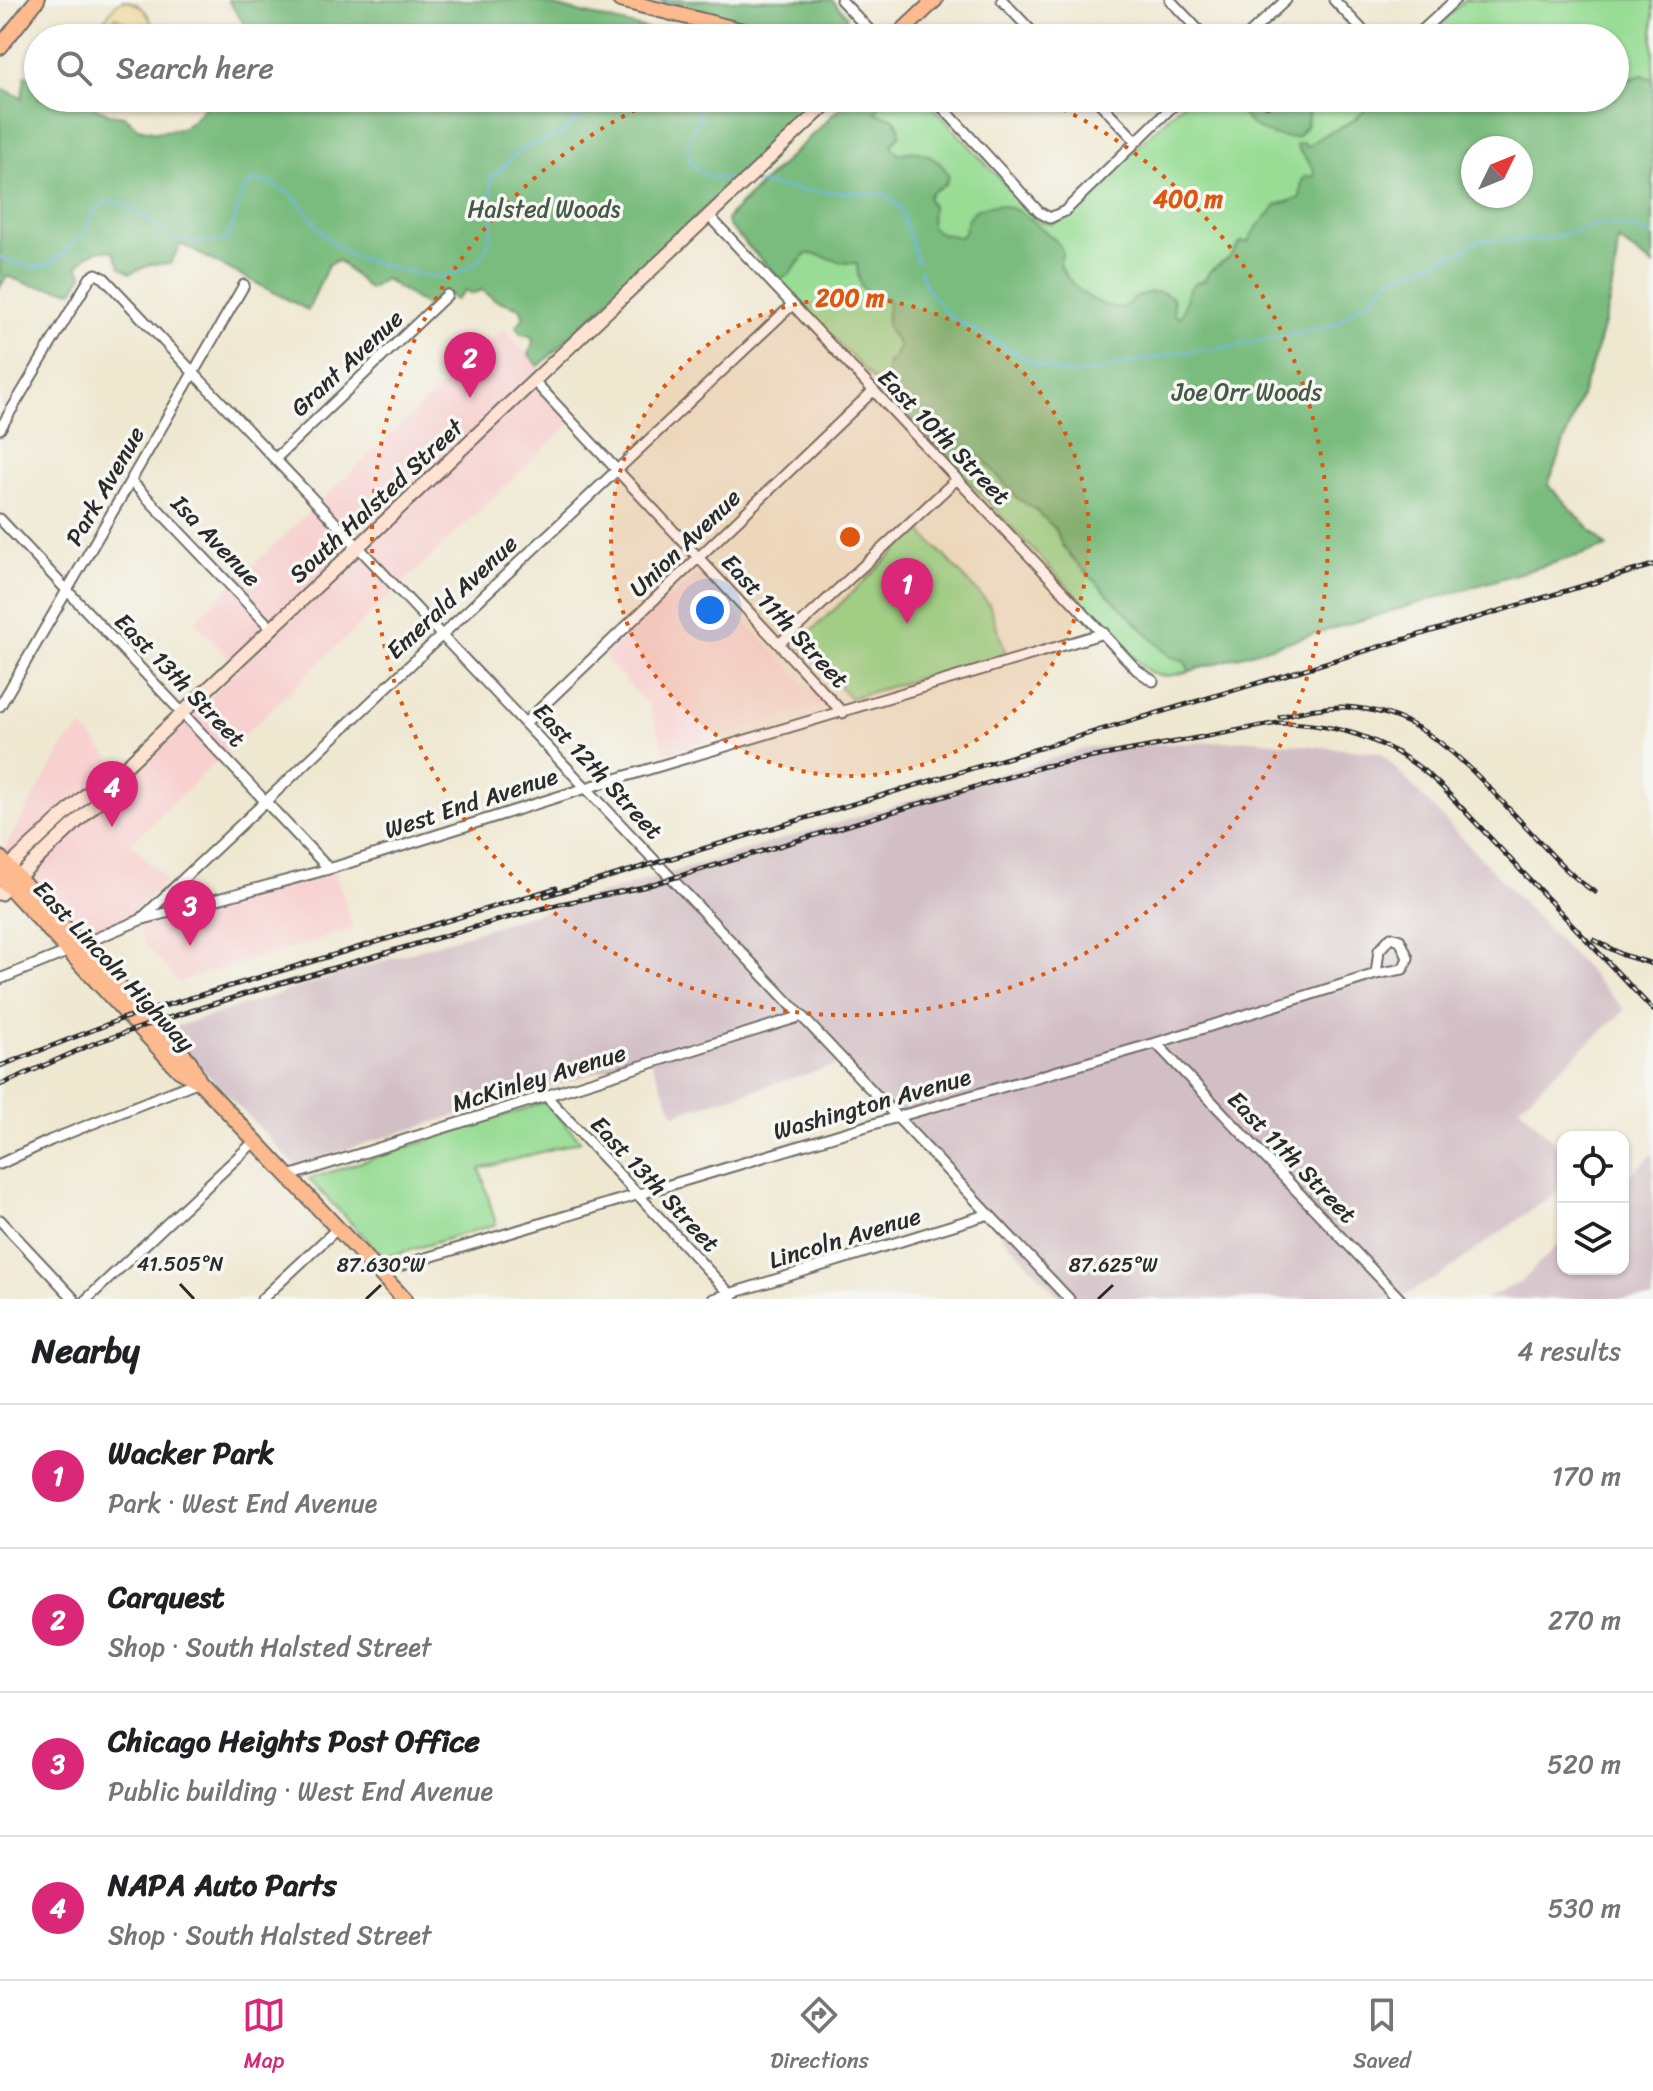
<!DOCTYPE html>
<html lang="en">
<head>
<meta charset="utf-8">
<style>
	:root { --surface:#fff; --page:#f6f6f6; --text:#202124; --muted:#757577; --line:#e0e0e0; --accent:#db2777 }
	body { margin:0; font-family:Sriracha,sans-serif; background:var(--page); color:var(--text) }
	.controls { position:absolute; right:24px; bottom:24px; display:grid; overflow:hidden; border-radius:16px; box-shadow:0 2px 6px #0004 }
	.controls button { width:72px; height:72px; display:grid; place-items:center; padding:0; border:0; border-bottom:2px solid var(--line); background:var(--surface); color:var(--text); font:40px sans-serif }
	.compass { position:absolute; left:1461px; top:136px; width:72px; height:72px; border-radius:50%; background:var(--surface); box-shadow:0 2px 6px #0004; rotate:47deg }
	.you { position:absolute; left:710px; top:610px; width:28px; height:28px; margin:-20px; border:6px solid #fff; border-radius:50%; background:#1a73e8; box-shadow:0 0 0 12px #1a73e833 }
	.badge { display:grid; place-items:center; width:52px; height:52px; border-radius:50%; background:var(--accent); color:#fff; font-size:26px; font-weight:700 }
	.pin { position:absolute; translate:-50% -66px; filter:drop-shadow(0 2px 4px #0008) }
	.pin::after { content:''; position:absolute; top:42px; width:28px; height:24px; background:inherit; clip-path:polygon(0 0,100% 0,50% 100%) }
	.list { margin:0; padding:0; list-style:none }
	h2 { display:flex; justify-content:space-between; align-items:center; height:104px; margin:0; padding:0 32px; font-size:34px }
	h2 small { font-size:26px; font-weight:400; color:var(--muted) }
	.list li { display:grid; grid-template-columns:52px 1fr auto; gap:24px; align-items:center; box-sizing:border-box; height:144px; padding:0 32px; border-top:2px solid var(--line) }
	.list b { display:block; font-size:30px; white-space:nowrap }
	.list p { margin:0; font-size:26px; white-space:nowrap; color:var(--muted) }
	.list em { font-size:26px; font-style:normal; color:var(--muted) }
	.icon { flex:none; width:44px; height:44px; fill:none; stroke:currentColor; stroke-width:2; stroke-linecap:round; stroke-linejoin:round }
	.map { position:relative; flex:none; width:1653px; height:1299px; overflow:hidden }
	.search { position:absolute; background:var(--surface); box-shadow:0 2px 6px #0004; left:24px; right:24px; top:24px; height:88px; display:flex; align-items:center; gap:20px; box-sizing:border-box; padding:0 28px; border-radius:44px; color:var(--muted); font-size:30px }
	.sheet { height:680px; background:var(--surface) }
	nav { display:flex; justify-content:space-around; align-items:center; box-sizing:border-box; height:112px; border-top:2px solid var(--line); background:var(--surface); font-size:22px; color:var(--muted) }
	nav a { display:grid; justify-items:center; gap:4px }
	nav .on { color:var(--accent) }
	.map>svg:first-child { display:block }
</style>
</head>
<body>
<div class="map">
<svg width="1653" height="1299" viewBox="0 0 1653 1299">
	<rect width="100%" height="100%" fill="#f6f6f2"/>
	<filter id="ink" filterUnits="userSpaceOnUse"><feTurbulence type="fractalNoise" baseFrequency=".0125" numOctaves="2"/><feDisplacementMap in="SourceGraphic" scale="16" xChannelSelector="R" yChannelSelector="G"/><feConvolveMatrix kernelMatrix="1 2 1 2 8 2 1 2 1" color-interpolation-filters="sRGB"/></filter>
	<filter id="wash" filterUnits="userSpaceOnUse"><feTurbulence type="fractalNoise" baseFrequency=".006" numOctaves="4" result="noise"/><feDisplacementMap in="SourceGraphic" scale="32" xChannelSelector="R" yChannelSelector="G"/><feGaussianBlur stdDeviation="1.8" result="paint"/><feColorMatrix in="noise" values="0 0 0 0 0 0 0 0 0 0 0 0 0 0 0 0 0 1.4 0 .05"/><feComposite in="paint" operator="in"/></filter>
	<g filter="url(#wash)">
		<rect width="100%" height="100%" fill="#efe8d1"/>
		<path fill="#f7d0cf" d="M503,328L548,377L542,383L576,418L131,843L166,880L127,918L82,939L2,853L63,746L82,727L127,775L239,669L194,621Z
			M698,572L825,705L665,754L649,706L604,657Z
			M334,870L354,929L178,982L145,943L139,927Z"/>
		<path fill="#d2bec5" d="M1254,740L1381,753L1625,1010L1519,1106L1563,1152V1187L1441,1275L1397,1299H1062L840,1064L674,1114L649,1056L295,1165L165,1030L520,918L1090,747Z
			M1653,1153V1299H1485L1521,1282L1563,1240V1269H1623V1182Z"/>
		<path fill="#99dd95" stroke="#628460" stroke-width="2" fill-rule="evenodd" d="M1465,0H1653V265L1618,240C1613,325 1577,405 1548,485L1607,547L1190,671C1171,676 1158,681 1142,666L728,225L729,215L850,98H925L1039,221L1053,224L1068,214L1188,98H1260L1296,136L1306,126L1310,108L1318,98H1615V38H1424ZM1473,148H1521V196H1473Z
			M919,529L989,604L1006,654L850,698L799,643Z
			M545,1102L581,1141L480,1169L496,1224L384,1258L309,1179Z"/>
		<path fill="#7abc7e" stroke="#527454" stroke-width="2" fill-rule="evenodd" d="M228,0H530L683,38H246L249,31Z
			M656,0H832L847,16L840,38H810Z
			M25,75L38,81V98H75L109,114L124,116L138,128L156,132L179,129L193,121L212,98H817L675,238L539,366L529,355L533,342L531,336L521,334L516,327L524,317L520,308L494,299L482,290L471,294L466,290L455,300L445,290L428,307L385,279L369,289L338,260L328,265L308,310L181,244L170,264H152L130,273L121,267L113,251C98,248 86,253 78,267L83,275L73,291L30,285L7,276L0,287V87L22,98Z
			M1642,75L1653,79V265L1618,240C1612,325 1577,405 1548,485L1607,547L1190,671L1184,661L1169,656L1075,561L1062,546L1056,530L1037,511L1017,498L983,459L975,457L951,461L884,391L888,363L895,356L899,346C896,339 890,335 888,328C884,318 889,308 888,299C862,290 858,291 857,263C834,265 826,253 806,254L789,274L780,279L728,225L727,219L850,98H878L880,101L876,113C889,117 900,117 900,135L892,144L893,149L899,154C918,146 939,158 949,175L946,184L931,192L928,198L932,206L931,227L940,233L959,237L965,233C965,223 969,212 980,208C1009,198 1026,216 1046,232C1052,238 1060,242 1062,251C1063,255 1060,259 1060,263C1062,273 1071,282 1078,289C1089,299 1108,309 1123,308C1136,294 1156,286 1173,298L1174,314L1180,317C1189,303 1183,283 1204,281L1210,271L1229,258L1241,242H1248C1254,226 1267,219 1276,205L1300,198L1302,181L1306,176L1313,177L1315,173C1311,161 1301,157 1296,145L1303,143L1307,147C1320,135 1332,132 1347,124C1359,118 1367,108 1376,98H1615V84ZM1473,148H1521V196H1473Z
			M1238,98H1260L1263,102L1268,98H1318L1310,108L1306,126L1297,137C1272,140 1238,125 1238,98Z"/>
		<path fill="#eeda9e" stroke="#8c8264" stroke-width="2" d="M123,0C144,3 153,18 154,38H136V30L116,17L102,32L101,38H90L116,4Z"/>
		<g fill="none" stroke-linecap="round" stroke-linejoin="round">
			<path stroke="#6ebae7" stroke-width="2" d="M667,5L669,0
				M655,38L657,33
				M678,98L695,108L700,117C698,125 695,127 691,134C689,139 688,147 689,153C692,181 718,177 740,180
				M750,182L806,191L885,194L900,207L917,262
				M0,257C34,271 47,273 72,245C76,241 82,236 85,231C95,213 88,216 106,201C136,205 142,218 166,233C182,244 209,244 226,240L236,218L240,195L255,180C311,189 307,233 349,254C363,261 423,277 438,277C453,276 473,268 482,256C497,235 491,202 491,178L520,150L563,133L596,98
				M920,270L926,287L949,316L1038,365L1073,375L1183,352L1219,349L1326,328L1339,323L1357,307L1369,302L1388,279L1460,252L1480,240H1542L1598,225L1618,224L1653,235"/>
		</g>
	</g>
	<g filter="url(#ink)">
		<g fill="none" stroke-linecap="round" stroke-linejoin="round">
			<g stroke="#706d65" stroke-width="13">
				<path id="street" d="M841,0L877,38
					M1002,0L1038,38
					M1170,0L1206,38
					M1334,0L1370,38
					M1245,38L1286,0
					M1414,38L1455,0
					M934,98L1039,212L1050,218L1065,211L1181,98
					M1095,98L1136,141
					M1264,98L1268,102
					M709,216L1137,670L1153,681
					M534,381L843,713
					M0,429L90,278L96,274L104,278L1069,1299
					M275,459L447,295
					M131,481L272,629
					M0,519L329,869
					M779,644L957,479
					M0,706L244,285
					M525,723L873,391
					M143,917L792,305
					M80,945L140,920L329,869L586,788L1104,633
					M0,979L69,951
					M1156,1043L1400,1299
					M547,1097L732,1296
					M0,1164L51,1140L199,1081
					M289,1176L802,1016
					M0,1220L74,1299
					M379,1272L897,1117L1156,1043L1376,974L1403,969L1408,958L1400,940L1391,937L1379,950L1376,974
					M87,1299L255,1141
					M262,1299L338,1228
					M713,1299L989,1214"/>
			</g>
			<g stroke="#706d65" stroke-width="16">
				<path id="secondary" d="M2,873L90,791L122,770L833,98
					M0,894L98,802L116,778"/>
			</g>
			<g stroke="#706d65" stroke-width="18">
				<path id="primary" d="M620,0L771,38
					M895,38L935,0
					M0,47L37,0
					M0,858L190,1062L199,1081
					M0,877L179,1070L199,1081L404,1299"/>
			</g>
			<use href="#street" stroke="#fff" stroke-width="9"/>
			<use href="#secondary" stroke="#fee3d2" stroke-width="12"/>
			<use href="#primary" stroke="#fcba8e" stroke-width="14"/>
			<g stroke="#2b2b2b" stroke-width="5">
				<path id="rail" d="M1280,717C1406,679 1459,757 1537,839C1555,858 1572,878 1595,892
					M545,896L1653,565
					M1594,940L1623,955L1653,964
					M0,1066L124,1018L556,888
					M0,1085L95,1043L159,1021L264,988L503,919L560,904L643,887L1045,766L1278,723C1342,723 1396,742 1442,787L1653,1010"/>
			</g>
			<use href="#rail" stroke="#f6f6f2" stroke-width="2" stroke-dasharray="6" stroke-linecap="butt"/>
		</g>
	</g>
	<path fill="none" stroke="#2b2b2b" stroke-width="3" d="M180,1284L194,1299M366,1299L381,1285M1098,1299L1113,1285"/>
	<circle cx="850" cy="537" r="239" fill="#df570e" fill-opacity=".12"/>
	<g fill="none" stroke="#df570e" stroke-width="4" stroke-dasharray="4 8">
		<circle cx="850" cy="537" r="239"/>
		<path d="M1041 99A478 478 0 1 1 659 99"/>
	</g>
	<g text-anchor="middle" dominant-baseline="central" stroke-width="7" stroke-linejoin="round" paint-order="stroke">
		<g font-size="24" fill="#465846" stroke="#f6f6f2">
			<text x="544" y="209">Halsted Woods</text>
			<text x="1247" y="392">Joe Orr Woods</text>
		</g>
		<g font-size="24" fill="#2b2b2b" stroke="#f6f6f2">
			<text transform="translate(347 363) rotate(-43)">Grant Avenue</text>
			<text transform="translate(944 437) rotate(46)">East 10th Street</text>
			<text transform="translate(105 486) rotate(-60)">Park Avenue</text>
			<text transform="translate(376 501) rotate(-43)">South Halsted Street</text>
			<text transform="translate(216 541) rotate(46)">Isa Avenue</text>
			<text transform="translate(685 543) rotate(-44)">Union Avenue</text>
			<text transform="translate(452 597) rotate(-43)">Emerald Avenue</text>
			<text transform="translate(785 621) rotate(47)">East 11th Street</text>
			<text transform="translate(180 680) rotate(46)">East 13th Street</text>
			<text transform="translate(598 771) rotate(47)">East 12th Street</text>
			<text transform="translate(471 803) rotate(-18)">West End Avenue</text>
			<text transform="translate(114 966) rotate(47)">East Lincoln Highway</text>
			<text transform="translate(539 1078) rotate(-17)">McKinley Avenue</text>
			<text transform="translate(872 1104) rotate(-16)">Washington Avenue</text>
			<text transform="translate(1292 1157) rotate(46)">East 11th Street</text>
			<text transform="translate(655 1184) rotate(47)">East 13th Street</text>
			<text transform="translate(845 1238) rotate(-17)">Lincoln Avenue</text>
		</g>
	</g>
	<g font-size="20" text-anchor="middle" fill="#2b2b2b" stroke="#f6f6f2" stroke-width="7" stroke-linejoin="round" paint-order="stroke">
		<text x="180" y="1271">41.505°N</text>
		<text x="381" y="1272">87.630°W</text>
		<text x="1113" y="1272">87.625°W</text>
	</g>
	<circle cx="850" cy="537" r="12" fill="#df570e" stroke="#f6f6f2" stroke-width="4"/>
	<g font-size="24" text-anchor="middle" font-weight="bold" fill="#df570e" stroke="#f6f6f2" stroke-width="7" stroke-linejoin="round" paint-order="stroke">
		<text x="1188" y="207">400 m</text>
		<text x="850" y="306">200 m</text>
	</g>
</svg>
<div class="controls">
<button><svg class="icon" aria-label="locate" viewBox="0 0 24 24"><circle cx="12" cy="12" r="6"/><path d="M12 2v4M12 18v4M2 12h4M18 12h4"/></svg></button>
<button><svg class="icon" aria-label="layers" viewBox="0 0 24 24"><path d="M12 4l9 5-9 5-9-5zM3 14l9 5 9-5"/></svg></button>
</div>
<svg class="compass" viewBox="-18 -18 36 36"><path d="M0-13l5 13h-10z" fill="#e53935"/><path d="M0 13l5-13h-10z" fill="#757577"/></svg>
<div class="you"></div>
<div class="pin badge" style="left:907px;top:624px">1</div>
<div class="pin badge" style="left:470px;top:398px">2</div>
<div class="pin badge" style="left:190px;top:946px">3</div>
<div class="pin badge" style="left:112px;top:827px">4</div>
<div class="search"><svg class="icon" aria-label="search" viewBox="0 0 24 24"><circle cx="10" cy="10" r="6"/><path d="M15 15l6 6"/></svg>Search here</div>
</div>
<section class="sheet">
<h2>Nearby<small>4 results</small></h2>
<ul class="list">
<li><span class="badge">1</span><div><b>Wacker Park</b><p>Park · West End Avenue</p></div><em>170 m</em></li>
<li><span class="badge">2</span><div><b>Carquest</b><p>Shop · South Halsted Street</p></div><em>270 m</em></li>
<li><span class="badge">3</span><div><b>Chicago Heights Post Office</b><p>Public building · West End Avenue</p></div><em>520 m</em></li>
<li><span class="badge">4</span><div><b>NAPA Auto Parts</b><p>Shop · South Halsted Street</p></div><em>530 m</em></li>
</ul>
</section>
<nav>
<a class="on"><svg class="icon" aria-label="map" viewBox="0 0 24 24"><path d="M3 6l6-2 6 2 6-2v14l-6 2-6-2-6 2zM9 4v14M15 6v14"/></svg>Map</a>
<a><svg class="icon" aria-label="directions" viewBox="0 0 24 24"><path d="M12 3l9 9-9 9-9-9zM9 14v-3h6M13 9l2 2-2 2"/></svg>Directions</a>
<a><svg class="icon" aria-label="saved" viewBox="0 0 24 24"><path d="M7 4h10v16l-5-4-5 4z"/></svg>Saved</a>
</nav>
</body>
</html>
